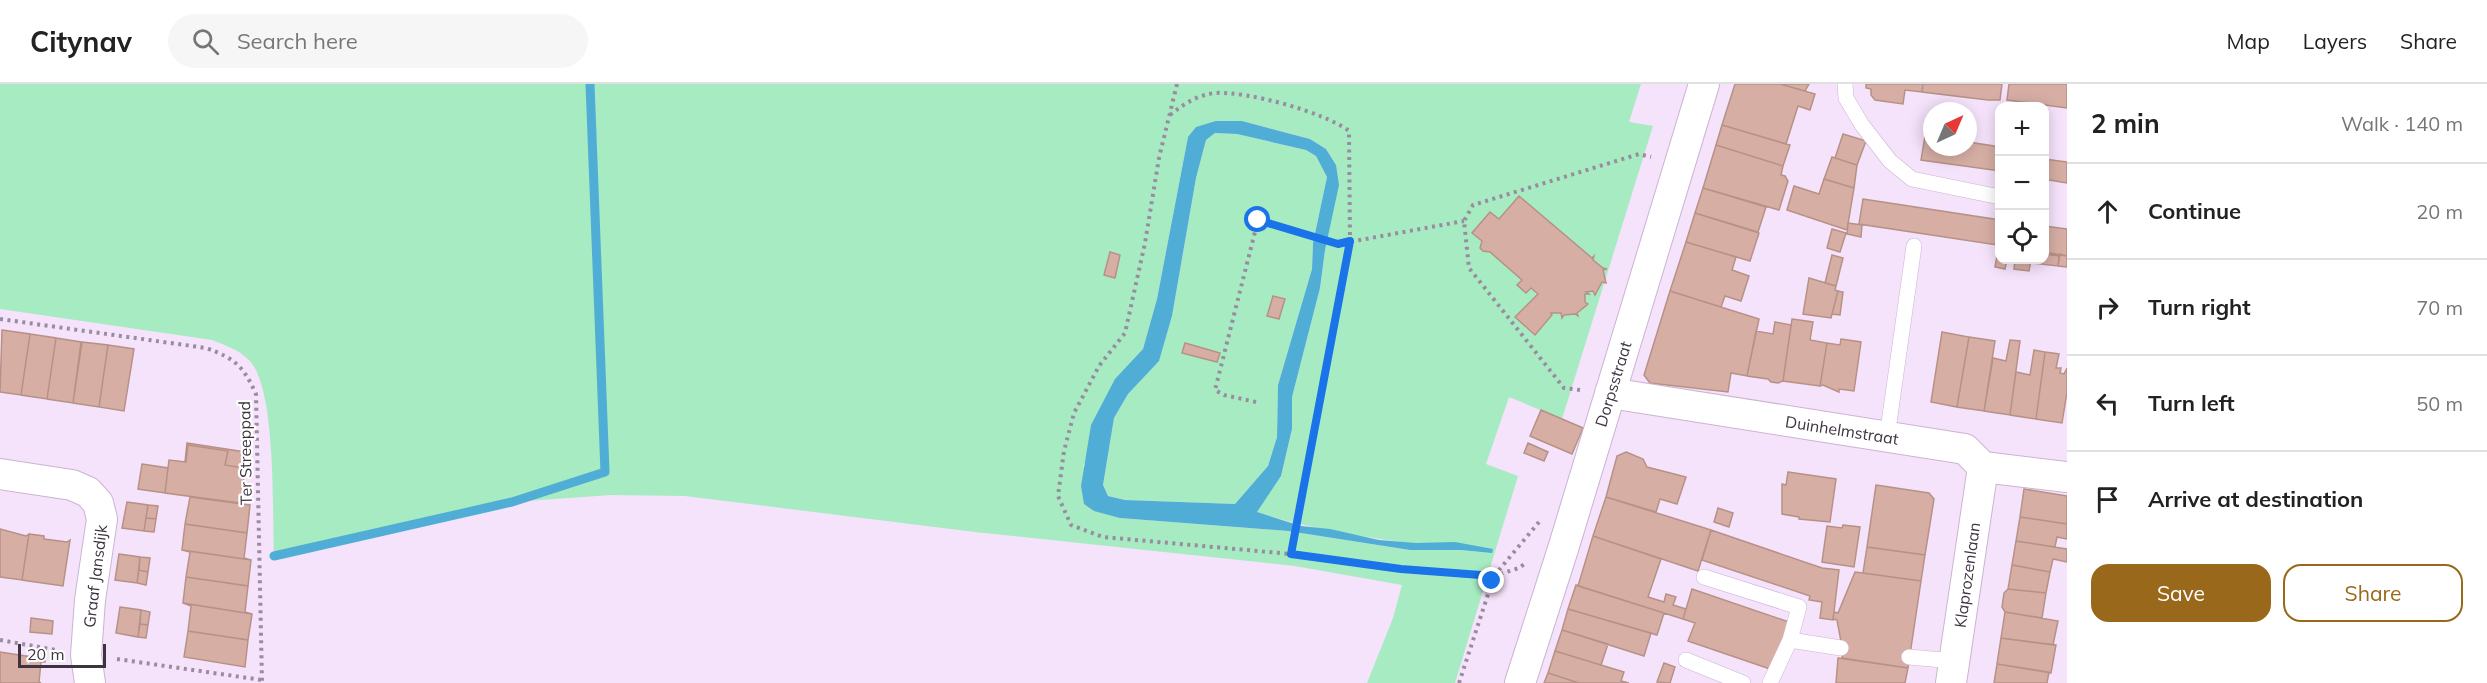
<!DOCTYPE html>
<html lang="en">
<head>
<meta charset="utf-8">
<style>
	:root { --surface:#fff; --page:#f6f6f6; --text:#222; --muted:#767676; --line:#e0e0e0; --accent:#99681a }
	body { margin:0; font-family:Mulish,sans-serif; background:var(--page); color:var(--text) }
	.controls { position:absolute; right:18px; top:18px; display:grid; overflow:hidden; border-radius:12px; box-shadow:0 3px 15px #0003 }
	.controls button { width:54px; height:54px; display:grid; place-items:center; padding:0; border:0; border-bottom:2px solid var(--line); background:var(--surface); color:var(--text); font:30px sans-serif }
	.compass { position:absolute; left:1923px; top:18px; width:54px; height:54px; border-radius:50%; background:var(--surface); box-shadow:0 3px 15px #0003; rotate:44deg }
	.scale { position:absolute; left:18px; bottom:15px; width:88px; box-sizing:border-box; padding-left:6px; border:3px solid #3d3440; border-top:0; font-size:16px; line-height:21px; white-space:nowrap; color:#3d3440; -webkit-text-stroke:4px #fff; paint-order:stroke }
	.stop { position:absolute; width:18px; height:18px; margin:-14px; border:4px solid #1a73e8; border-radius:50%; background:#fff }
	.stop.end { background:#1a73e8; border-color:#fff; box-shadow:0 2px 6px #0008 }
	.list { margin:0; padding:0; list-style:none }
	h2 { display:flex; justify-content:space-between; align-items:center; height:78px; margin:0; padding:0 24px; font-size:26px }
	h2 small { font-size:20px; font-weight:400; color:var(--muted) }
	.list li { display:grid; grid-template-columns:39px 1fr auto; gap:18px; align-items:center; box-sizing:border-box; height:96px; padding:0 24px; border-top:2px solid var(--line) }
	.list b { display:block; font-size:22px; white-space:nowrap }
	.list em { font-size:20px; font-style:normal; color:var(--muted) }
	.actions { display:flex; gap:12px; padding:18px 24px }
	.actions a { flex:1; padding:14px 0; border:2px solid var(--accent); border-radius:18px; text-align:center; font-size:21px; color:var(--accent) }
	.actions .main { background:var(--accent); color:#fff }
	.icon { flex:none; width:33px; height:33px; fill:none; stroke:currentColor; stroke-width:2; stroke-linecap:round; stroke-linejoin:round }
	.map { position:relative; flex:none; width:2067px; height:599px; overflow:hidden }
	header { display:flex; align-items:center; gap:36px; box-sizing:border-box; height:84px; padding:0 30px; background:var(--surface); border-bottom:2px solid var(--line) }
	header strong { font-size:28px }
	nav { display:flex; gap:33px; margin-inline-start:auto; font-size:21px }
	.search { width:420px; height:54px; background:var(--page); display:flex; align-items:center; gap:15px; box-sizing:border-box; padding:0 21px; border-radius:33px; color:var(--muted); font-size:22px }
	main { display:flex }
	aside { flex:1; background:var(--surface) }
	.map>svg:first-child { display:block }
</style>
</head>
<body>
<header>
<strong>Citynav</strong>
<div class="search"><svg class="icon" aria-label="search" viewBox="0 0 24 24"><circle cx="10" cy="10" r="6"/><path d="M15 15l6 6"/></svg>Search here</div>
<nav><a>Map</a><a>Layers</a><a>Share</a></nav>
</header>
<main>
<div class="map">
<svg width="2067" height="599" viewBox="0 0 2067 599">
	<rect width="100%" height="100%" fill="#f5e2fb"/>
	<path fill="#a7ebc3" fill-rule="evenodd" d="M0,0H1641L1629,38L1653,42L1562,335L1509,313L1486,380L1518,392L1455,599H1367L1393,534L1402,501L1295,482L975,448L685,412L611,411L512,418L274,472C272,430 277,304 249,276C239,266 225,261 212,256L0,225ZM1242,37L1310,55L1326,65L1336,81L1320,204L1292,313V345L1281,392L1256,428C1333,452 1413,459 1492,469L1461,466H1410L1288,447L1120,434L1083,382L1133,277L1143,265L1157,215L1188,53Z
		M1215,49L1237,50L1306,66L1316,72L1327,93L1313,159L1312,185L1278,301L1277,353L1268,382L1235,420L1125,416L1108,412L1103,401L1114,334L1128,310L1159,276L1172,232L1196,94L1206,56Z"/>
	<path fill="#50add6" fill-rule="evenodd" d="M1216,37H1242L1310,55L1326,65L1336,81L1339,101L1325,166L1320,204L1292,313V345L1281,392L1257,428L1301,442L1330,445L1379,456L1416,459L1455,458L1493,465L1492,469L1461,466H1410L1288,447L1120,434L1094,427L1084,420L1081,402L1091,341L1115,295L1143,265L1157,215L1188,53L1196,43ZM1215,49L1237,50L1306,66L1316,72L1327,93L1313,159L1312,185L1278,301L1277,353L1268,382L1235,420L1125,416L1108,412L1103,401L1114,334L1128,310L1159,277L1172,232L1196,94L1206,56Z"/>
	<g fill="none" stroke-linecap="round" stroke-linejoin="round">
		<path stroke="#50add6" stroke-width="9" d="M274,472L512,418L605,388L590,0"/>
	</g>
	<path fill="#d6aea4" stroke="#b79187" stroke-width="1.5" d="M1735,0H1780L1815,10L1810,26L1798,22L1786,60L1722,41Z
		M1780,0H1809L1805,7Z
		M1866,0H1923L1922,8L1905,6L1903,20L1875,16L1871,11V5L1866,4Z
		M1923,0H2002L2000,16H1988L1922,8Z
		M2009,0H2067V24L2007,16Z
		M1722,41L1790,61L1783,82L1716,61Z
		M1843,50L1866,57L1857,81L1835,74Z
		M1925,52L1932,53V63H1968V58L2000,63V87L1921,76Z
		M1716,61L1783,82L1781,91L1785,92L1788,97L1779,126L1703,104Z
		M1832,73L1857,81L1854,104L1824,95Z
		M2044,75L2067,78V99L2044,95Z
		M1824,95L1854,104L1847,146L1787,126L1794,102L1819,110Z
		M1703,104L1766,123L1758,148L1695,129Z
		M1519,112L1592,174L1594,172L1593,176L1603,184L1607,185L1603,186L1606,199L1602,198L1595,211L1593,207L1586,208L1589,210H1585V218L1588,220L1577,229L1578,232L1575,230L1564,231L1562,234L1561,229H1551L1552,231L1535,251L1515,233L1538,210L1531,204L1526,209L1517,201L1522,196L1490,168L1483,167L1480,164L1482,157L1472,149L1490,128L1499,135Z
		M1863,115L2000,136L1997,161L1859,140Z
		M1695,129L1759,149L1750,177L1686,158Z
		M1848,139L1862,141L1861,153L1847,150Z
		M2044,142L2067,145V172L2044,168Z
		M1832,145L1846,149L1840,168L1827,164Z
		M1686,158L1736,173L1732,186L1749,192L1741,217L1725,212L1721,223L1670,207Z
		M1998,166L2000,176H2007L2005,185L1995,183Z
		M1110,168L1120,171L1115,194L1104,191Z
		M2044,170L2059,172L2058,182L2032,179L2033,176H2044Z
		M2060,170L2067,172V183L2058,182Z
		M1832,171L1843,174L1836,202L1825,199Z
		M2015,176H2031L2029,187L2014,185Z
		M1809,194L1836,202L1835,206L1838,207L1831,234L1803,230Z
		M1670,207L1759,235L1747,292L1731,289L1728,308L1650,299L1644,291Z
		M1838,207L1843,208L1840,231L1832,230Z
		M1273,212L1285,215L1279,235L1267,232Z
		M1792,235L1813,238L1810,256L1827,259L1820,302L1783,297Z
		M1775,238L1791,241L1783,297L1778,299L1771,298L1768,295L1747,292L1756,247L1773,250Z
		M2,246L30,250L21,311L0,308Z
		M1942,248L1969,253L1957,323L1931,318Z
		M30,250L56,254L47,315L21,311Z
		M1969,253L1995,257L1984,327L1957,323Z
		M56,254L81,258L73,319L47,315Z
		M1841,255L1861,258L1854,307L1839,305V308L1823,301L1820,302L1827,259L1840,261Z
		M2010,256L2020,257L2010,331L1984,327L1993,274L2006,277Z
		M82,258L108,261L99,323L73,319Z
		M1185,259L1220,269L1217,278L1182,269Z
		M108,261L134,265L124,327L99,323Z
		M2034,266L2045,268L2036,335L2010,331L2016,288L2030,291Z
		M2045,268L2059,270L2056,284H2061L2060,289L2064,290L2067,284V308L2062,339L2036,335Z
		M1541,326L1583,344L1572,370L1530,352Z
		M187,359L245,368L243,384L225,381L228,367L188,361L185,378Z
		M1528,359L1548,368L1544,377L1524,369Z
		M188,361L228,367L225,381L243,384L245,368H248L240,419L165,409L169,376L186,378Z
		M1626,368L1643,375L1647,383L1686,393L1677,420L1660,415L1656,428L1606,413L1617,372Z
		M142,380L168,384L165,409L138,405Z
		M1788,388L1836,395L1830,438L1799,435V433L1782,430V400L1786,401Z
		M1876,401L1929,409L1934,415L1925,471L1867,463Z
		M2024,405L2067,412V440L2020,433Z
		M190,413L250,421L247,449L185,440Z
		M1606,413L1711,446L1698,487L1593,452Z
		M127,418L148,421L144,447L122,444Z
		M148,421L158,422L156,435L146,434Z
		M1718,424L1733,429L1729,443L1714,438Z
		M2020,433L2067,440V455L2057,453L2055,463L2016,457Z
		M146,434L156,435L154,448L144,447Z
		M185,440L247,449L244,474L251,476L182,466Z
		M1843,441L1860,443L1854,483L1822,478L1827,442L1842,444Z
		M0,445L26,452L29,450L22,496L0,493Z
		M1711,446L1822,484L1839,486L1833,536L1820,534L1822,518L1809,516L1810,512L1702,476Z
		M29,450L44,452V455L67,458L70,456L63,502L22,496Z
		M1593,452L1661,475L1648,513L1664,518L1666,510L1676,513L1673,521L1686,525L1683,535L1578,502Z
		M2016,457L2067,465V478L2053,475L2050,488L2012,481Z
		M1867,463L1925,471L1921,497L1863,489Z
		M182,466L251,476L248,502L186,493L190,468Z
		M119,470L140,473L137,499L115,496Z
		M140,473L150,474L148,488L139,486Z
		M2012,481L2050,488L2046,509L2008,505Z
		M139,486L148,488L146,501L137,499Z
		M1855,488L1921,497L1908,584L1842,574L1843,568L1837,536L1833,535L1834,528L1838,529Z
		M186,493L248,502L245,528L252,530L183,519Z
		M1576,501L1664,529L1657,551L1568,525Z
		M1692,505L1789,538L1773,586L1688,557L1695,539L1683,535Z
		M2008,505L2046,509L2042,534L2005,528L2002,523L2004,509Z
		M183,519L252,530L248,556L188,547L191,522Z
		M120,523L141,526L138,553L116,549Z
		M1568,525L1651,549L1644,572L1562,546Z
		M141,526L150,528L148,541L140,540Z
		M2005,528L2058,537L2053,561L2001,554Z
		M31,534L53,537L52,550L30,548Z
		M140,540L148,541L146,554L138,553Z
		M1562,546L1608,560L1601,581L1555,567Z
		M188,547L248,556L245,583L184,573Z
		M2001,554L2056,561L2051,589L1997,580Z
		M1555,567L1624,588L1621,597L1629,599H1579L1548,589Z
		M0,568L45,575V578H41L39,598L41,599H0Z
		M1838,574L1908,584L1905,599H1836Z
		M1664,579L1675,583L1670,599L1657,598Z
		M1997,580L2049,588L2047,599H1994Z
		M1548,589L1579,599H1544Z"/>
	<g fill="none" stroke-linecap="round" stroke-linejoin="round">
		<g stroke="#cbb4d3" stroke-width="16">
			<path id="lane" d="M1845,0L1846,14L1862,41L1890,77L1912,95L1995,112
				M1887,353L1914,162
				M1704,493L1799,523L1790,556L1841,564
				M1909,573L1954,577
				M1686,576L1743,599
				M1770,599L1790,556"/>
		</g>
		<g stroke="#cbb4d3" stroke-width="32">
			<path id="street" d="M1610,309L1965,365L1983,383L2067,393
				M0,390L72,401L88,408L98,419L102,435L90,516L86,571L90,599
				M1520,599L1563,465L1704,0
				M1951,599L1983,383"/>
		</g>
		<path stroke="#9a8c9f" stroke-width="4" stroke-dasharray="3 4.5" stroke-linecap="butt" d="M1177,0L1159,74L1145,159L1125,249L1099,282L1074,329L1064,367L1058,412L1071,441L1103,453L1291,470L1401,485L1494,492L1519,484L1527,478
			M1170,31C1184,20 1197,11 1215,9C1247,7 1324,28 1349,47L1350,157L1291,470
			M0,235L206,264C236,275 243,282 256,310L262,599
			M1580,306L1564,304L1469,184L1464,137L1473,121L1639,70L1651,73
			M1256,318L1224,311L1215,306L1258,136L1338,160L1464,137
			M0,556L56,566
			M117,575L262,596
			M1459,599L1494,492L1539,438"/>
		<use href="#lane" stroke="#fff" stroke-width="15"/>
		<use href="#street" stroke="#fff" stroke-width="30"/>
	</g>
	<g fill="none" stroke-linecap="round" stroke-linejoin="round">
		<path stroke="#1a73e8" stroke-width="8" d="M1258,136L1338,160L1350,157L1291,470L1401,485L1494,492L1492,497"/>
	</g>
	<g text-anchor="middle" dominant-baseline="central" stroke-width="4.5" stroke-linejoin="round" paint-order="stroke">
		<g font-size="16" fill="#3d3440" stroke="#fff">
			<text transform="translate(1613 300) rotate(-73)">Dorpsstraat</text>
			<text transform="translate(1842 346) rotate(9)">Duinhelmstraat</text>
			<text transform="translate(245 369) rotate(-91)">Ter Streeppad</text>
			<text transform="translate(1967 491) rotate(-82)">Klaprozenlaan</text>
			<text transform="translate(95 492) rotate(-83)">Graaf Jansdijk</text>
		</g>
	</g>
</svg>
<div class="controls">
<button>+</button>
<button>−</button>
<button><svg class="icon" aria-label="locate" viewBox="0 0 24 24"><circle cx="12" cy="12" r="6"/><path d="M12 2v4M12 18v4M2 12h4M18 12h4"/></svg></button>
</div>
<svg class="compass" viewBox="-18 -18 36 36"><path d="M0-13l5 13h-10z" fill="#e53935"/><path d="M0 13l5-13h-10z" fill="#767676"/></svg>
<div class="scale">20 m</div>
<div class="stop" style="left:1258px;top:136px"></div>
<div class="stop end" style="left:1492px;top:497px"></div>
</div>
<aside>
<h2>2 min<small>Walk · 140 m</small></h2>
<ul class="list">
<li><svg class="icon" aria-label="ahead" viewBox="0 0 24 24"><path d="M12 20V5M6 11l6-6 6 6"/></svg><div><b>Continue</b></div><em>20 m</em></li>
<li><svg class="icon" aria-label="right" viewBox="0 0 24 24"><path d="M7 20v-9h11M14 6l5 5-5 5"/></svg><div><b>Turn right</b></div><em>70 m</em></li>
<li><svg class="icon" aria-label="left" viewBox="0 0 24 24"><path d="M17 20v-9H6M10 6l-5 5 5 5"/></svg><div><b>Turn left</b></div><em>50 m</em></li>
<li><svg class="icon" aria-label="arrive" viewBox="0 0 24 24"><path d="M6 21V4h12l-3 4 3 4H6"/></svg><div><b>Arrive at destination</b></div></li>
</ul>
<div class="actions"><a class="main">Save</a><a>Share</a></div>
</aside>
</main>
</body>
</html>
